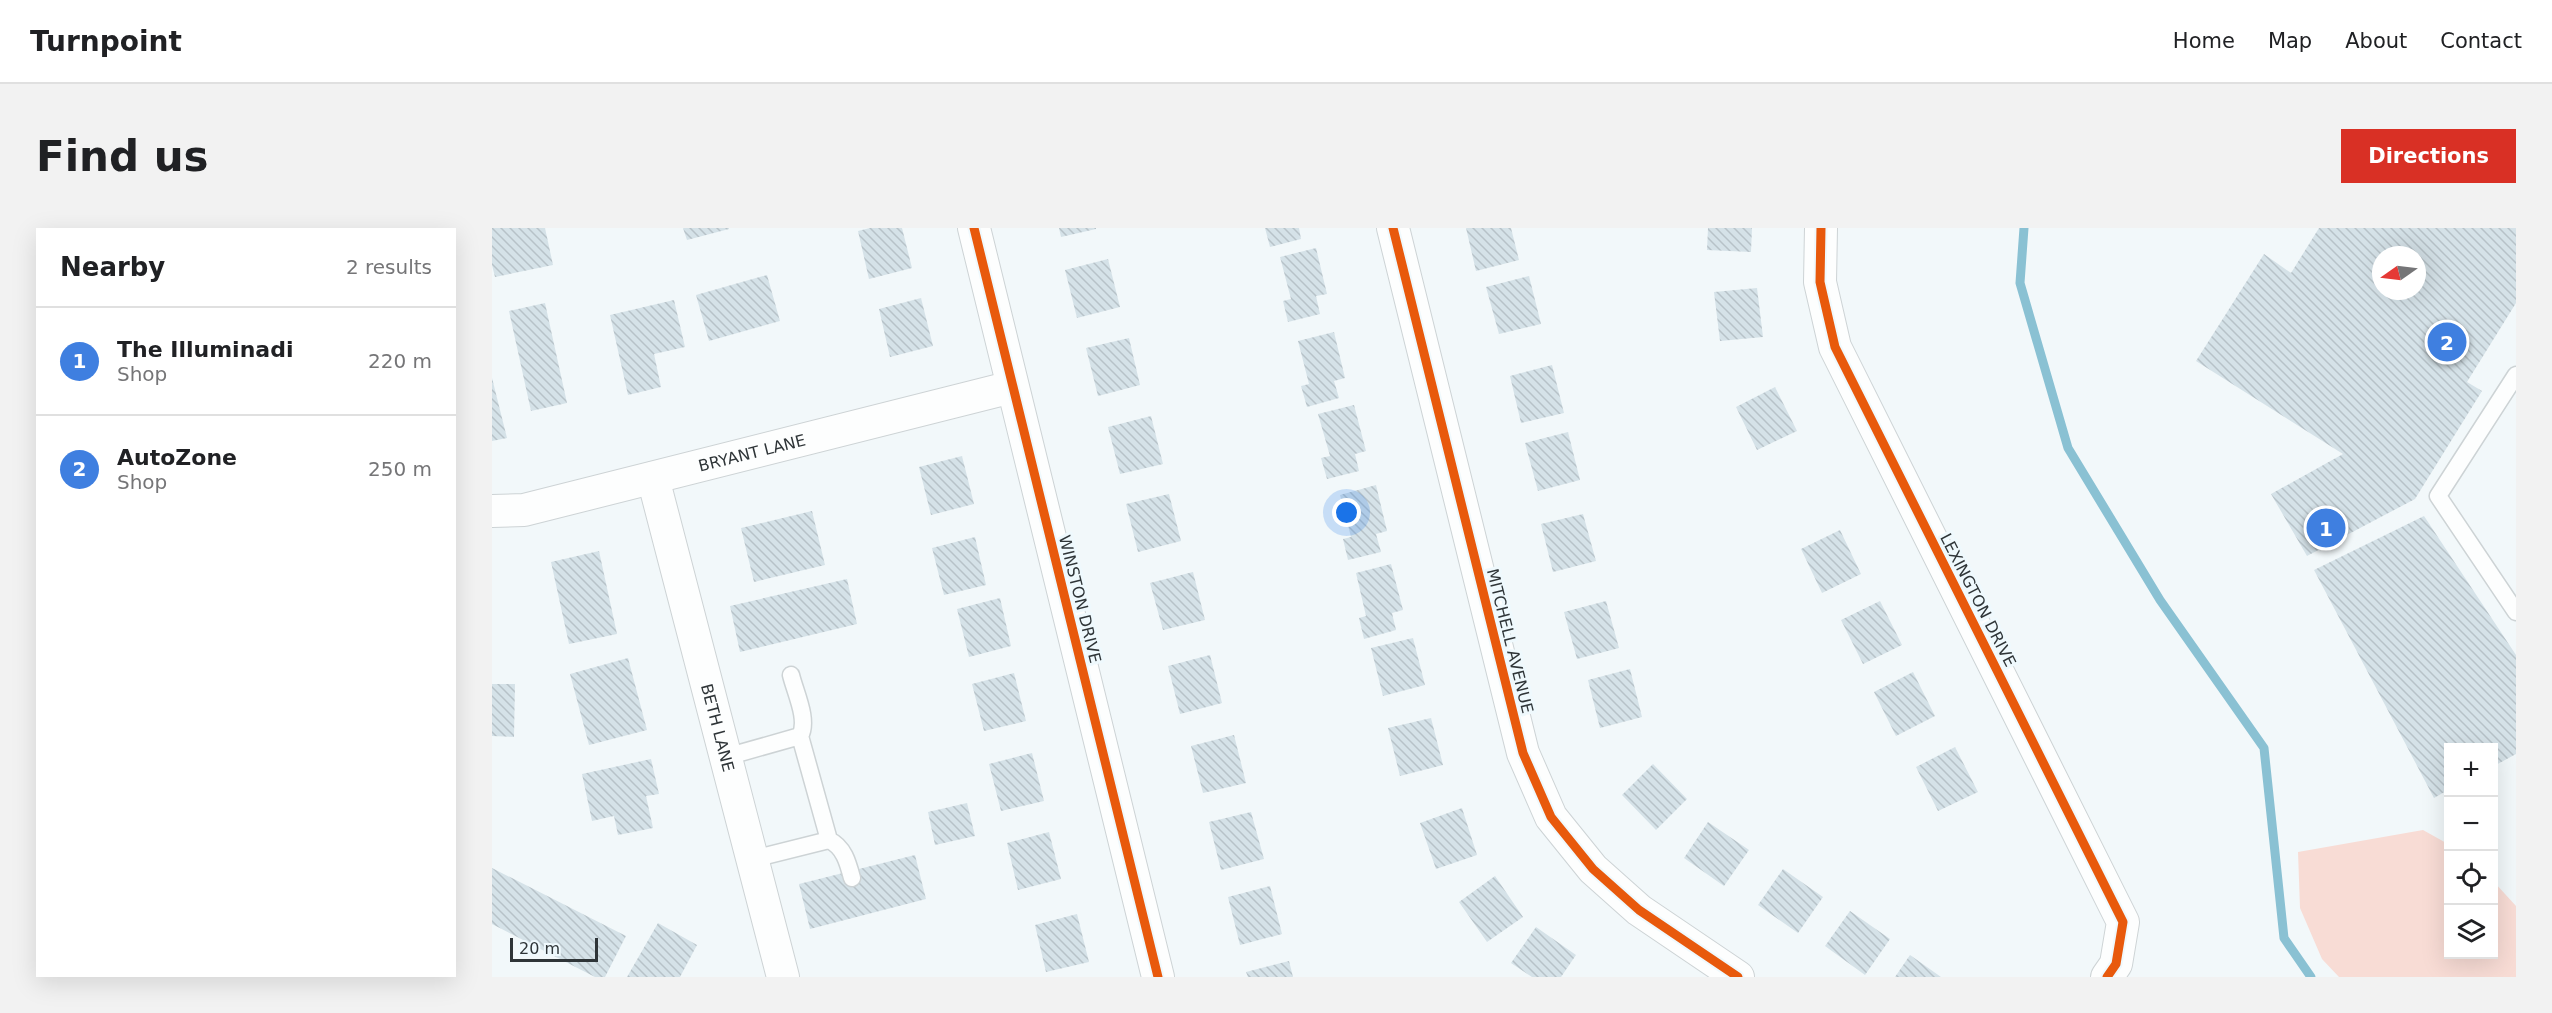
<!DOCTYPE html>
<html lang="en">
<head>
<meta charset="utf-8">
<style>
	:root { --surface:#fff; --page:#f2f2f2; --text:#202124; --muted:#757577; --line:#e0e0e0; --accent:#d93025 }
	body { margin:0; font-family:"DejaVu Sans",sans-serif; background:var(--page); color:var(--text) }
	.controls { position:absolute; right:18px; bottom:18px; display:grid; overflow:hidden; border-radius:0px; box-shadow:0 6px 24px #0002 }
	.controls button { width:54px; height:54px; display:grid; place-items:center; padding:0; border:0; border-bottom:2px solid var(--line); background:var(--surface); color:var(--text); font:30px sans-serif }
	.compass { position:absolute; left:1880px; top:18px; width:54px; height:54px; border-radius:50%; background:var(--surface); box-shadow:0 6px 24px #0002; rotate:256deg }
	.scale { position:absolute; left:18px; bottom:15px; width:88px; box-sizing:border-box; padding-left:6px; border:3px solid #2f3538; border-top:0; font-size:16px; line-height:21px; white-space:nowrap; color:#2f3538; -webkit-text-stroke:4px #eff9fd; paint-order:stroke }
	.you { position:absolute; left:855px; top:285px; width:21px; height:21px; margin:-15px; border:4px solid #fff; border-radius:50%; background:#1a73e8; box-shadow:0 0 0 9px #1a73e833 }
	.badge { display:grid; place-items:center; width:39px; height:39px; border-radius:50%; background:var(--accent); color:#fff; font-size:20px; font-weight:700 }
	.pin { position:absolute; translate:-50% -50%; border:3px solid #fff; box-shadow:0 2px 6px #0006 }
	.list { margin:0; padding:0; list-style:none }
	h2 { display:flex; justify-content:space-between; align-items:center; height:78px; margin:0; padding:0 24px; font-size:26px }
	h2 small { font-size:20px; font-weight:400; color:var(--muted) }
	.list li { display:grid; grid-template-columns:39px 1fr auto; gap:18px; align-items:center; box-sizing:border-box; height:108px; padding:0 24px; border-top:2px solid var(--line) }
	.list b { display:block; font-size:22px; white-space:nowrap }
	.list p { margin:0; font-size:20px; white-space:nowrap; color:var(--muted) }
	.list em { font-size:20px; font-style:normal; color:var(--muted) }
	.icon { flex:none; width:33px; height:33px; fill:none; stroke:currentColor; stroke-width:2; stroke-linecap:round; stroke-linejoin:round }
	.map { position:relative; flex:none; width:2024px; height:749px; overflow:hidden; border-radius:0px }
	header { display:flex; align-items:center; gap:36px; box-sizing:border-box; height:84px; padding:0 30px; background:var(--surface); border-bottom:2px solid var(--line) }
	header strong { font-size:28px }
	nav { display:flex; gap:33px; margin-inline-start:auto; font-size:21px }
	.intro { display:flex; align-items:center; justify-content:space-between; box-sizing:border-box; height:144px; padding:0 36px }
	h1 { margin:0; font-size:42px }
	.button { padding:15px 27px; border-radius:0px; background:var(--accent); color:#fff; font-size:21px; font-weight:700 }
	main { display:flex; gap:36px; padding:0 36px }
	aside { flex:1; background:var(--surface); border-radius:0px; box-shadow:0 6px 24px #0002 }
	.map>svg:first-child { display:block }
</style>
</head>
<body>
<header>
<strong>Turnpoint</strong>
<nav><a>Home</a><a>Map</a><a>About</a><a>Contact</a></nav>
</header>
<div class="intro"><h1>Find us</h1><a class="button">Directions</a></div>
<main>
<aside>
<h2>Nearby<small>2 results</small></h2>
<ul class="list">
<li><span class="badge" style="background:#3f7fe0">1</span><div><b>The Illuminadi</b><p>Shop</p></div><em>220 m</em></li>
<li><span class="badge" style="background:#3f7fe0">2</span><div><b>AutoZone</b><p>Shop</p></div><em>250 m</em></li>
</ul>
</aside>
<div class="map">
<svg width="2024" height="749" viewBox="0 0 2024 749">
	<defs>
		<pattern id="building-back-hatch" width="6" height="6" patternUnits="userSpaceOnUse" patternTransform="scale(1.5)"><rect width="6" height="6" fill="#d5e2e8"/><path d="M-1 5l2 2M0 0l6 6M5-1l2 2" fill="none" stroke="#b7c2c8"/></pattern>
	</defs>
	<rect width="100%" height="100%" fill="#f2f8fa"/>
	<path fill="#f8dcd5" d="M1931,602L1956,616V726H2002V654L2024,678V749H1847L1830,731L1808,680L1806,624Z"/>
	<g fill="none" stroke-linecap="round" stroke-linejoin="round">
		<path stroke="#8ac1d3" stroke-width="9" d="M1532,0L1528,55L1576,220L1668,372L1772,520L1792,710L1819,749"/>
	</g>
	<path fill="url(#building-back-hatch)" fill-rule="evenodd" d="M0,0H53L61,37L3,49L0,37Z
		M191,0H237V1L195,12Z
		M378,0H410L420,40L377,51L366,3Z
		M567,0H604V1L569,9Z
		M773,0H807L809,11L778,19Z
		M974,0H1019L1027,32L984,43Z
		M1216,0H1260L1259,24L1215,22Z
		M1827,0H2024V75L1975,154L1990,163L1923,271L1815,328L1779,266L1851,226L1704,133L1772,26L1799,45ZM1889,27H1925V63H1889Z
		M824,20L835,66L824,68L828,86L796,94L791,73L799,71L788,29Z
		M616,31L628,79L585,90L573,42Z
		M275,47L288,93L217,113L204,67Z
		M1037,48L1049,96L1007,106L994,59Z
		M1265,60L1271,109L1228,113L1222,64Z
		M429,70L441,118L398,129L387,81Z
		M182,72L193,119L162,126L169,159L136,167L118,87Z
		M53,75L75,175L39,183L17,83Z
		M842,104L853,150L842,153L847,170L815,179L809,158L817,156L806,113Z
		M637,110L648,157L606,168L594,120Z
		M1060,137L1072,185L1029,195L1018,148Z
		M0,150L15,210L0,213Z
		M1283,159L1305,203L1265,222L1244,179Z
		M862,177L874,223L863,226L867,243L835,251L829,230L838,228L826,186Z
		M659,188L671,236L628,246L616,199Z
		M1076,204L1088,252L1046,263L1033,215Z
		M470,228L482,276L439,287L427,239Z
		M884,257L895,303L884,306L889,324L856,332L851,311L859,309L848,267Z
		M677,266L689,313L646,324L634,276Z
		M320,283L333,337L262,354L249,300Z
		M1091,286L1104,333L1061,344L1049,296Z
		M1932,288L2024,427V526L2002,538V520H1956V562L1942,570L1822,342Z
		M1348,302L1369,346L1330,365L1309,321Z
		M483,309L494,357L452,367L440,320Z
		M107,323L125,406L77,416L59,334Z
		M899,336L911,382L900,385L904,402L872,411L867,390L874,388L864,345Z
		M701,344L713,392L671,402L658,355Z
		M355,351L365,396L248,424L238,378Z
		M508,370L519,418L477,429L465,381Z
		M1114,373L1127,420L1085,431L1072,384Z
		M1388,373L1410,417L1371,436L1349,392Z
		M921,410L933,457L891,468L879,420Z
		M718,427L730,475L688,486L676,438Z
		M136,430L155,502L97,517L78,446Z
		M1138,441L1150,489L1108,500L1096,452Z
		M1421,444L1443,488L1404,508L1382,464Z
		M522,445L534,493L492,503L480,456Z
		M0,456H23L22,509L0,508Z
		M939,490L951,537L908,548L896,500Z
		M742,507L754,555L711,565L699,518Z
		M1463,519L1486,564L1446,583L1424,539Z
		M540,525L552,573L509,583L497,536Z
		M159,531L167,566L154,568L161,600L126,607L122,588L100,593L90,546Z
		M1161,536L1195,571L1164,602L1130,567Z
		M475,575L483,608L443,617L436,584Z
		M970,580L985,627L944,641L928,595Z
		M759,584L772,631L729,642L717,594Z
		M1216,594L1257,622L1232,658L1192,630Z
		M557,604L569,651L526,662L515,615Z
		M423,627L434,671L318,701L307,656Z
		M0,640L134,708L113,749H103L0,696Z
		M1291,641L1331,669L1306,705L1266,677Z
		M1003,648L1031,689L995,714L967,674Z
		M778,658L790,706L748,717L736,669Z
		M1358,683L1398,711L1373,747L1333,718Z
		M585,686L597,734L554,744L543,697Z
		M166,695L205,717L188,749H135Z
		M1044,699L1084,727L1069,749H1040L1019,735Z
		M1418,727L1449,749H1403Z
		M797,733L801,749H756L754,744Z"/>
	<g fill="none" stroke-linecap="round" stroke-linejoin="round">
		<g stroke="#cdd3d5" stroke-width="19">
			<path id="lane" d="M2024,147L1946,268L2024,384
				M308,508L337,612
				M234,529L308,508C317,492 303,464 299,447
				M261,631L337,612C352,619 356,635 360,650"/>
		</g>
		<g stroke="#cdd3d5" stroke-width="34">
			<g id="street">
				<path d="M482,0L666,749"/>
				<path d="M901,0L1031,525L1059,589L1101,641L1147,682L1246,749"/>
				<path d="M1329,0L1328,54L1343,119L1631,694L1624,736L1615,749"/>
				<path id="s1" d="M161,250L291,749"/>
				<path id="s2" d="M0,283L32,282L520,159"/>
			</g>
		</g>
		<use href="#lane" stroke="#fdfefe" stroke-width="16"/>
		<use href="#street" stroke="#fdfefe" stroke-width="32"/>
		<g stroke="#eff9fd" stroke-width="13">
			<path id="cycleway" d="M482,0L666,749
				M901,0L1031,525L1059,589L1101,641L1147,682L1246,749
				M1329,0L1328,54L1343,119L1631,694L1624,736L1615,749"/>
		</g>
		<use href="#cycleway" stroke="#e8590c" stroke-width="9"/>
	</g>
	<g text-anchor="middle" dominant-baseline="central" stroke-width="6" stroke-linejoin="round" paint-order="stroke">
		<g font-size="16" fill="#2f3538" stroke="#eff9fd">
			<text stroke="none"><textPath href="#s2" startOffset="267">BRYANT LANE</textPath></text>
			<text transform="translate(588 371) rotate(76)">WINSTON DRIVE</text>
			<text transform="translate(1486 372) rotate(63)">LEXINGTON DRIVE</text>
			<text transform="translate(1018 413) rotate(76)">MITCHELL AVENUE</text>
			<text stroke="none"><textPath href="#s1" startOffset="258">BETH LANE</textPath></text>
		</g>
	</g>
</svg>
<div class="controls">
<button>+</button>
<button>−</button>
<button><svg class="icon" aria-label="locate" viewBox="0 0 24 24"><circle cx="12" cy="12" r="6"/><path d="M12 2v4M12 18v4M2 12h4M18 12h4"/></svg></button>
<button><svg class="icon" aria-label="layers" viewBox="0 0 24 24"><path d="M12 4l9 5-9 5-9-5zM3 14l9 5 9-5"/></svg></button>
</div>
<svg class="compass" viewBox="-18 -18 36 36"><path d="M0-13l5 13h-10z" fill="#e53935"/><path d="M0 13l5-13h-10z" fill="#757577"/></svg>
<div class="scale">20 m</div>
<div class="you"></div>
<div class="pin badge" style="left:1834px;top:300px;background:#3f7fe0">1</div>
<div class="pin badge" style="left:1955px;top:114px;background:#3f7fe0">2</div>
</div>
</main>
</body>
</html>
